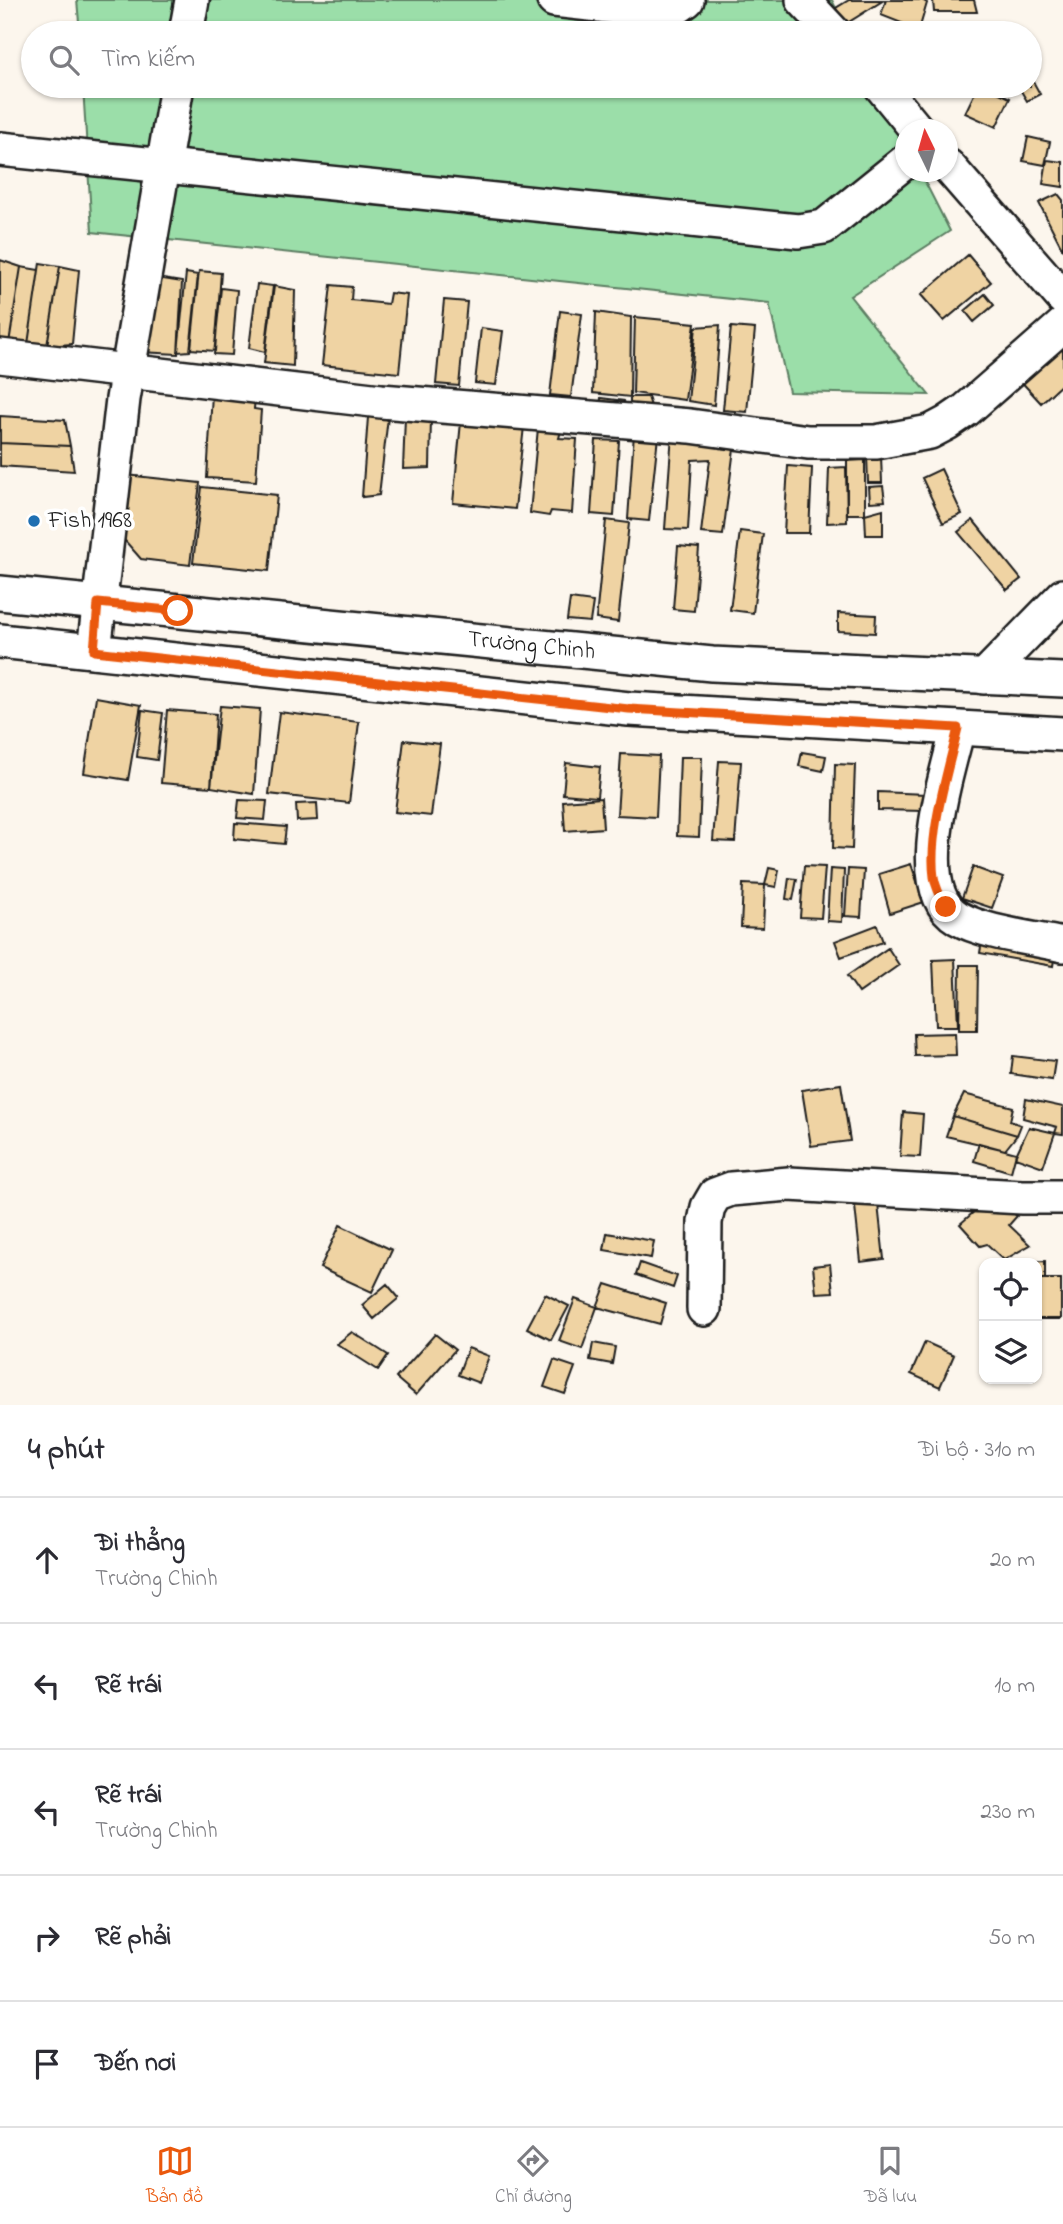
<!DOCTYPE html>
<html lang="vi">
<head>
<meta charset="utf-8">
<style>
	:root { --surface:#fff; --page:#f2f2f3; --text:#2b2b33; --muted:#7c7c81; --line:#e1e1e2; --accent:#ea580c }
	body { margin:0; font-family:"Indie Flower",sans-serif; background:var(--page); color:var(--text) }
	.controls { position:absolute; right:21px; bottom:21px; display:grid; overflow:hidden; border-radius:14px; box-shadow:0 2px 5px #0004 }
	.controls button { width:63px; height:63px; display:grid; place-items:center; padding:0; border:0; border-bottom:2px solid var(--line); background:var(--surface); color:var(--text); font:35px sans-serif }
	.compass { position:absolute; left:895px; top:119px; width:63px; height:63px; border-radius:50%; background:var(--surface); box-shadow:0 2px 5px #0004; rotate:355deg }
	.stop { position:absolute; width:21px; height:21px; margin:-16px; border:5px solid #ea580c; border-radius:50%; background:#fff }
	.stop.end { background:#ea580c; border-color:#fff; box-shadow:0 2px 7px #0008 }
	.list { margin:0; padding:0; list-style:none }
	h2 { display:flex; justify-content:space-between; align-items:center; height:91px; margin:0; padding:0 28px; font-size:30px }
	h2 small { font-size:23px; font-weight:400; color:var(--muted) }
	.list li { display:grid; grid-template-columns:46px 1fr auto; gap:21px; align-items:center; box-sizing:border-box; height:126px; padding:0 28px; border-top:2px solid var(--line) }
	.list b { display:block; font-size:26px; white-space:nowrap }
	.list p { margin:0; font-size:23px; white-space:nowrap; color:var(--muted) }
	.list em { font-size:23px; font-style:normal; color:var(--muted) }
	.icon { flex:none; width:38px; height:38px; fill:none; stroke:currentColor; stroke-width:2; stroke-linecap:round; stroke-linejoin:round }
	.map { position:relative; flex:none; width:1063px; height:1405px; overflow:hidden }
	.search { position:absolute; background:var(--surface); box-shadow:0 2px 5px #0004; left:21px; right:21px; top:21px; height:77px; display:flex; align-items:center; gap:18px; box-sizing:border-box; padding:0 24px; border-radius:38px; color:var(--muted); font-size:26px }
	.sheet { height:721px; background:var(--surface) }
	nav { display:flex; justify-content:space-around; align-items:center; box-sizing:border-box; height:98px; border-top:2px solid var(--line); background:var(--surface); font-size:19px; color:var(--muted) }
	nav a { display:grid; justify-items:center; gap:4px }
	nav .on { color:var(--accent) }
	.map>svg:first-child { display:block }
</style>
</head>
<body>
<div class="map">
<svg width="1063" height="1405" viewBox="0 0 1063 1405">
	<rect width="100%" height="100%" fill="#fcf6ed"/>
	<filter id="ink" filterUnits="userSpaceOnUse"><feTurbulence type="fractalNoise" baseFrequency=".0143" numOctaves="2"/><feDisplacementMap in="SourceGraphic" scale="14" xChannelSelector="R" yChannelSelector="G"/><feConvolveMatrix kernelMatrix="1 2 1 2 8 2 1 2 1" color-interpolation-filters="sRGB"/></filter>
	<g filter="url(#ink)">
		<path fill="#9bdea9" stroke="#5c7d62" stroke-width="2" d="M77,0H832L848,33H80Z
			M83,86H875L905,144L906,172H920L950,231L850,296L929,395L789,392L769,303L92,232Z"/>
		<path fill="#efd3a3" stroke="#1c1c1c" stroke-width="2" d="M849,0H884L844,25L836,8Z
			M886,0H922L927,3L919,30L881,15Z
			M933,0H974L977,12H934Z
			M1030,76L1040,94L1027,101L1018,86H1030Z
			M978,86H985L1010,98L996,127L965,113Z
			M1028,137L1050,142L1045,165L1023,161Z
			M1047,160L1063,162V187L1043,184Z
			M1058,194L1063,200V250L1039,203Z
			M968,255L991,282L944,321L921,295Z
			M0,260L21,267L9,343L0,342Z
			M40,263L60,266L47,346L28,344Z
			M60,266L79,270L72,344L47,346Z
			M21,267L39,270L28,344L9,343Z
			M199,271L221,273L215,351L191,349Z
			M186,273L198,275L190,351L178,352Z
			M151,277L182,282L178,354L141,352L151,338L137,339Z
			M257,284L273,286L265,352L249,348Z
			M331,285L352,287L351,300L388,304L390,293L407,295L399,373L322,365Z
			M274,286L295,290L293,366L264,363Z
			M221,288L237,290L232,355L214,354Z
			M985,294L994,305L974,322L965,311Z
			M444,300L467,302L459,386L436,384Z
			M560,311L582,314L571,397L550,395Z
			M596,312L631,317L630,397L593,393Z
			M635,317L695,323L685,400L633,393Z
			M720,325L714,405L688,401L696,327Z
			M731,327L755,329L747,412L723,410Z
			M481,328L503,331L496,385L475,383Z
			M1047,347L1063,349V383L1041,403L1016,376Z
			M212,394L255,397L254,409L261,410L256,481L207,478Z
			M630,397H648L651,406H630Z
			M601,398L624,401L627,412L600,409Z
			M0,416L65,420L70,446L0,443Z
			M368,417H388L379,495L362,497Z
			M405,417H431L430,468L403,469Z
			M525,417L515,509L453,503L461,422Z
			M538,428L561,431L559,438L577,439L572,513L551,511L549,516L530,513Z
			M634,433L658,436L649,521L628,519Z
			M672,434L735,441L723,535L701,533L710,459L692,460L688,530L665,529Z
			M596,440L619,441L614,516L591,514Z
			M0,443L70,446L74,471L0,466Z
			M867,455H881L882,483H868Z
			M865,460V514H847V461Z
			M788,466L812,468L809,533H784Z
			M846,467L847,522L827,523L829,468Z
			M941,469L962,514L943,523L922,478Z
			M126,475L200,483L190,565L141,559L119,534Z
			M883,486L885,501L870,502L869,487Z
			M202,487L277,495L269,571L193,563Z
			M883,509V535H866L865,514Z
			M606,520L629,523L618,622L596,619Z
			M973,520L1021,579L1007,590L958,532Z
			M740,531L763,534L753,613L730,610Z
			M678,546L699,548L694,611L673,609Z
			M570,599L593,602L590,622L567,620Z
			M838,613L876,615L875,633L838,631Z
			M96,697L141,705L128,780L84,773Z
			M220,706L260,709L254,794L211,787Z
			M142,710L163,713L157,760L137,757Z
			M167,710L216,714L211,787L161,783Z
			M279,712L359,722L349,803L269,794Z
			M404,740L440,744L431,816L395,812Z
			M802,752L826,756L823,771L799,766Z
			M621,754L659,756L656,817L617,815Z
			M680,757H702L699,837L677,836Z
			M719,761L741,762L735,842L713,841Z
			M566,763L600,767L597,797L563,794Z
			M835,764L855,765L852,849L833,848Z
			M878,792L926,794L925,811L878,810Z
			M601,798L603,828L565,831L563,801Z
			M239,800L267,801L265,820L237,818Z
			M317,803L318,820L297,821L296,804Z
			M235,823L286,827L284,844L234,839Z
			M911,864L924,902L890,913L879,874Z
			M804,866L825,867L821,918L800,917Z
			M973,867L1003,878L992,908L962,898Z
			M769,868L779,870L776,887L765,885Z
			M830,869L844,870L842,922L827,921Z
			M848,869L864,870L861,917L845,916Z
			M789,878L797,879L793,900L786,899Z
			M743,884L765,885L763,928L741,927Z
			M877,925L883,942L841,957L835,941Z
			M983,934L1056,947L1053,966L980,953Z
			M888,948L899,965L859,993L847,976Z
			M955,959L958,1026H936L933,960Z
			M960,965H978L977,1030H959Z
			M955,1033L956,1055L915,1056L914,1034Z
			M1013,1056L1055,1061L1052,1080L1011,1074Z
			M841,1084L850,1141L811,1146L802,1090Z
			M964,1094L1013,1107L1010,1121L1021,1125L1017,1135L953,1116Z
			M1026,1099L1063,1107V1134L1055,1133L1057,1127L1023,1118Z
			M903,1112L923,1114L920,1157L900,1156Z
			M953,1116L1017,1135L1005,1150L946,1136Z
			M1029,1127L1055,1133L1043,1167L1015,1157Z
			M979,1143L1016,1153L1011,1172L974,1161Z
			M877,1195L884,1259L861,1262L854,1197Z
			M990,1198L1017,1216L1009,1225L1030,1245L1004,1260L987,1244L980,1246L960,1224Z
			M340,1225L392,1250L372,1292L320,1268Z
			M607,1233L654,1241L651,1258L604,1250Z
			M1045,1261V1279H1037V1263H986Z
			M640,1263L677,1276L673,1288L636,1275Z
			M830,1264L833,1292L816,1293L813,1266Z
			M1037,1279H1061V1319H1037Z
			M387,1284L399,1298L374,1319L362,1305Z
			M606,1284L666,1303L660,1324L597,1307Z
			M545,1294L569,1306L551,1340L527,1328Z
			M575,1299L597,1307L582,1349L559,1341Z
			M352,1332L388,1355L378,1370L337,1344Z
			M435,1334L455,1350L416,1395L396,1378Z
			M925,1342L954,1355L940,1387L911,1374Z
			M593,1343L615,1347L612,1364L590,1360Z
			M468,1348L489,1356L479,1383L458,1375Z
			M554,1360L575,1367L565,1394L544,1387Z"/>
		<g fill="none" stroke-linecap="round" stroke-linejoin="round">
			<g stroke="#1c1c1c" stroke-width="38">
				<g id="minor">
					<path d="M554,0L644,10H673L687,0"/>
					<path d="M803,0L834,33"/>
					<path d="M186,33L192,0"/>
					<path d="M881,86L917,130"/>
					<path d="M0,149L798,231L824,227L906,161"/>
					<path d="M948,166L1063,298"/>
					<path d="M0,356L381,401L690,426L808,442H876L930,432L947,423L966,410L1063,325"/>
					<path id="s1" d="M0,593L712,664L1063,680"/>
					<path d="M0,641L629,709L1063,734"/>
					<path d="M94,651L123,399L177,86"/>
					<path d="M984,677L1063,596"/>
					<path d="M958,728C948,772 908,889 958,918C984,933 1033,938 1063,945"/>
					<path d="M704,1309L705,1222L708,1207L715,1195L731,1189L789,1184L1022,1197H1063"/>
				</g>
			</g>
			<use href="#minor" stroke="#fff" stroke-width="33"/>
		</g>
	</g>
	<g fill="none" stroke-linecap="round" stroke-linejoin="round" filter="url(#ink)">
		<path stroke="#ea580c" stroke-width="9" d="M178,611L98,603L94,651L629,709L958,728C948,771 928,834 934,877C936,889 941,898 946,907"/>
	</g>
	<circle fill="#1f6fb2" stroke="#fff" stroke-width="2.5" cx="34" cy="521" r="7"/>
	<g text-anchor="middle" dominant-baseline="central" stroke-width="7" stroke-linejoin="round" paint-order="stroke">
		<g font-size="24" fill="#1c1c1c" stroke="#fff" text-anchor="start">
			<text x="48" y="521">Fish 1968</text>
		</g>
		<g font-size="24" fill="#1c1c1c" stroke="#fff">
			<text stroke="none"><textPath href="#s1" startOffset="534">Trường Chinh</textPath></text>
		</g>
	</g>
</svg>
<div class="controls">
<button><svg class="icon" aria-label="locate" viewBox="0 0 24 24"><circle cx="12" cy="12" r="6"/><path d="M12 2v4M12 18v4M2 12h4M18 12h4"/></svg></button>
<button><svg class="icon" aria-label="layers" viewBox="0 0 24 24"><path d="M12 4l9 5-9 5-9-5zM3 14l9 5 9-5"/></svg></button>
</div>
<svg class="compass" viewBox="-18 -18 36 36"><path d="M0-13l5 13h-10z" fill="#e53935"/><path d="M0 13l5-13h-10z" fill="#7c7c81"/></svg>
<div class="stop" style="left:178px;top:611px"></div>
<div class="stop end" style="left:946px;top:907px"></div>
<div class="search"><svg class="icon" aria-label="search" viewBox="0 0 24 24"><circle cx="10" cy="10" r="6"/><path d="M15 15l6 6"/></svg>Tìm kiếm</div>
</div>
<section class="sheet">
<h2>4 phút<small>Đi bộ · 310 m</small></h2>
<ul class="list">
<li><svg class="icon" aria-label="ahead" viewBox="0 0 24 24"><path d="M12 20V5M6 11l6-6 6 6"/></svg><div><b>Đi thẳng</b><p>Trường Chinh</p></div><em>20 m</em></li>
<li><svg class="icon" aria-label="left" viewBox="0 0 24 24"><path d="M17 20v-9H6M10 6l-5 5 5 5"/></svg><div><b>Rẽ trái</b></div><em>10 m</em></li>
<li><svg class="icon" aria-label="left" viewBox="0 0 24 24"><path d="M17 20v-9H6M10 6l-5 5 5 5"/></svg><div><b>Rẽ trái</b><p>Trường Chinh</p></div><em>230 m</em></li>
<li><svg class="icon" aria-label="right" viewBox="0 0 24 24"><path d="M7 20v-9h11M14 6l5 5-5 5"/></svg><div><b>Rẽ phải</b></div><em>50 m</em></li>
<li><svg class="icon" aria-label="arrive" viewBox="0 0 24 24"><path d="M6 21V4h12l-3 4 3 4H6"/></svg><div><b>Đến nơi</b></div></li>
</ul>
</section>
<nav>
<a class="on"><svg class="icon" aria-label="map" viewBox="0 0 24 24"><path d="M3 6l6-2 6 2 6-2v14l-6 2-6-2-6 2zM9 4v14M15 6v14"/></svg>Bản đồ</a>
<a><svg class="icon" aria-label="directions" viewBox="0 0 24 24"><path d="M12 3l9 9-9 9-9-9zM9 14v-3h6M13 9l2 2-2 2"/></svg>Chỉ đường</a>
<a><svg class="icon" aria-label="saved" viewBox="0 0 24 24"><path d="M7 4h10v16l-5-4-5 4z"/></svg>Đã lưu</a>
</nav>
</body>
</html>
